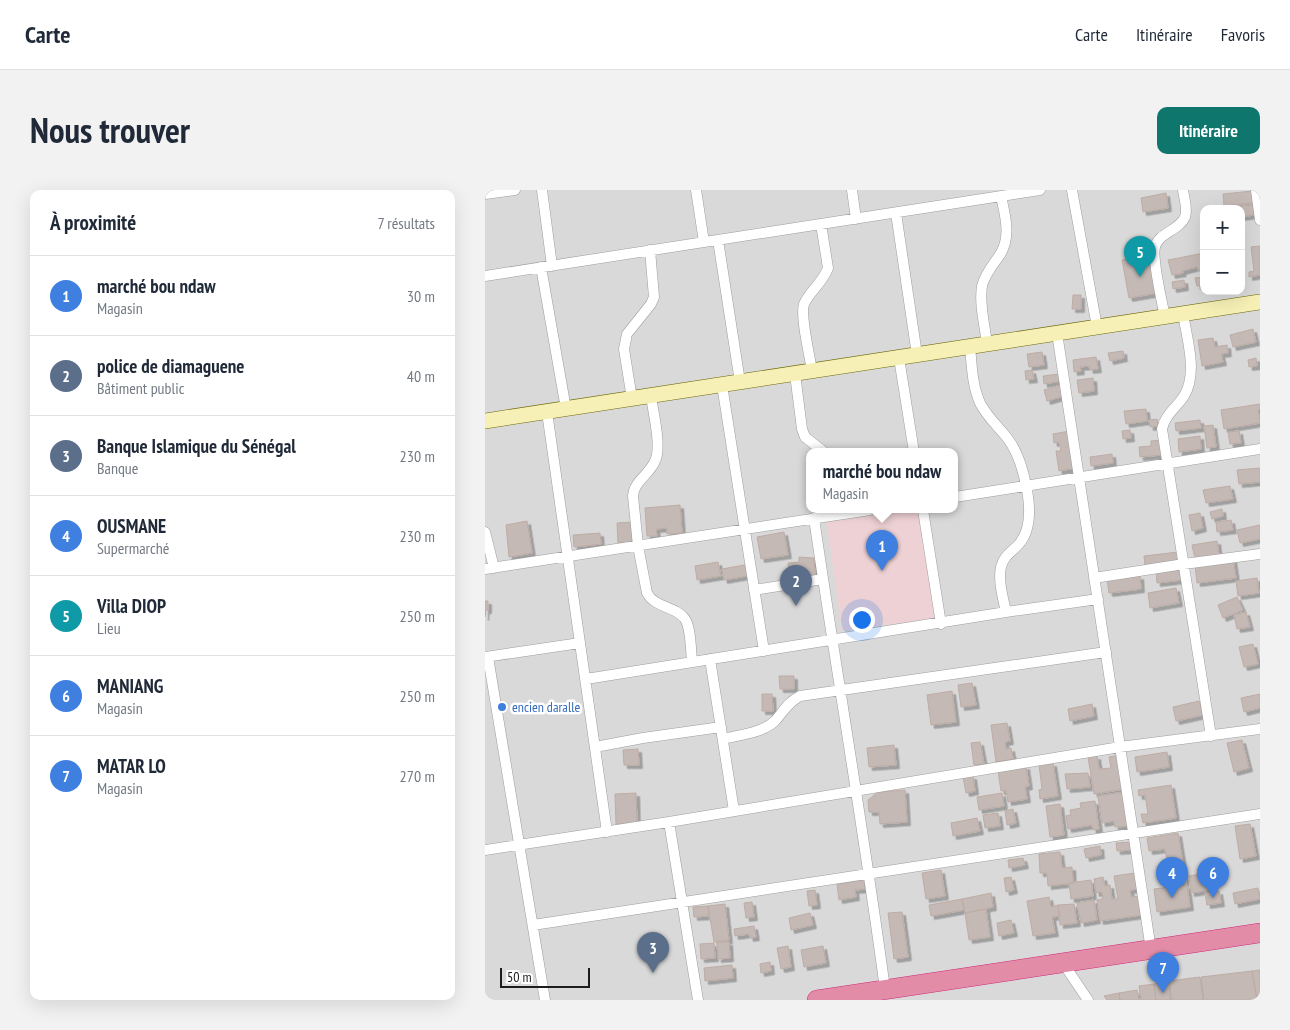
<!DOCTYPE html>
<html lang="fr">
<head>
<meta charset="utf-8">
<style>
	:root { --surface:#fff; --page:#f2f2f3; --text:#1f2937; --muted:#747a83; --line:#e0e1e3; --accent:#0f766e }
	body { margin:0; font-family:"PT Sans Narrow",sans-serif; background:var(--page); color:var(--text) }
	.controls { position:absolute; right:15px; top:15px; display:grid; overflow:hidden; border-radius:10px; box-shadow:0 5px 20px #0002 }
	.controls button { width:45px; height:45px; display:grid; place-items:center; padding:0; border:0; border-bottom:1px solid var(--line); background:var(--surface); color:var(--text); font:25px sans-serif }
	.scale { position:absolute; left:15px; bottom:12px; width:90px; box-sizing:border-box; padding-left:5px; border:2px solid #1c1c1c; border-top:0; font-size:14px; line-height:18px; white-space:nowrap; color:#1c1c1c; -webkit-text-stroke:4px #fff; paint-order:stroke }
	.you { position:absolute; left:376px; top:429px; width:18px; height:18px; margin:-12px; border:4px solid #fff; border-radius:50%; background:#1a73e8; box-shadow:0 0 0 8px #1a73e833 }
	.badge { display:grid; place-items:center; width:32px; height:32px; border-radius:50%; background:var(--accent); color:#fff; font-size:16px; font-weight:700 }
	.pin { position:absolute; translate:-50% -41px; filter:drop-shadow(0 1px 2px #0008) }
	.pin::after { content:''; position:absolute; top:26px; width:18px; height:15px; background:inherit; clip-path:polygon(0 0,100% 0,50% 100%) }
	.popup { position:absolute; left:321px; top:258px; width:152px; height:65px; box-sizing:border-box; display:grid; place-content:center; border-radius:10px; background:var(--surface); filter:drop-shadow(0 1px 4px #0005); font-size:16px; white-space:nowrap; color:var(--muted) }
	.popup b { font-size:19px; color:var(--text) }
	.popup::after { content:''; position:absolute; left:50%; top:100%; margin-left:-10px; border:10px solid transparent; border-top-color:var(--surface) }
	.list { margin:0; padding:0; list-style:none }
	h2 { display:flex; justify-content:space-between; align-items:center; height:65px; margin:0; padding:0 20px; font-size:21px }
	h2 small { font-size:16px; font-weight:400; color:var(--muted) }
	.list li { display:grid; grid-template-columns:32px 1fr auto; gap:15px; align-items:center; box-sizing:border-box; height:80px; padding:0 20px; border-top:1px solid var(--line) }
	.list b { display:block; font-size:19px; white-space:nowrap }
	.list p { margin:0; font-size:16px; white-space:nowrap; color:var(--muted) }
	.list em { font-size:16px; font-style:normal; color:var(--muted) }
	.map { position:relative; flex:none; width:775px; height:810px; overflow:hidden; border-radius:10px }
	header { display:flex; align-items:center; gap:30px; box-sizing:border-box; height:70px; padding:0 25px; background:var(--surface); border-bottom:1px solid var(--line) }
	header strong { font-size:24px }
	nav { display:flex; gap:28px; margin-inline-start:auto; font-size:18px }
	.intro { display:flex; align-items:center; justify-content:space-between; box-sizing:border-box; height:120px; padding:0 30px }
	h1 { margin:0; font-size:35px }
	.button { padding:12px 22px; border-radius:10px; background:var(--accent); color:#fff; font-size:18px; font-weight:700 }
	main { display:flex; gap:30px; padding:0 30px }
	aside { flex:1; background:var(--surface); border-radius:10px; box-shadow:0 5px 20px #0002 }
	.map>svg:first-child { display:block }
</style>
</head>
<body>
<header>
<strong>Carte</strong>
<nav><a>Carte</a><a>Itinéraire</a><a>Favoris</a></nav>
</header>
<div class="intro"><h1>Nous trouver</h1><a class="button">Itinéraire</a></div>
<main>
<aside>
<h2>À proximité<small>7 résultats</small></h2>
<ul class="list">
<li><span class="badge" style="background:#3f7fe0">1</span><div><b>marché bou ndaw</b><p>Magasin</p></div><em>30 m</em></li>
<li><span class="badge" style="background:#5c6f8a">2</span><div><b>police de diamaguene</b><p>Bâtiment public</p></div><em>40 m</em></li>
<li><span class="badge" style="background:#5c6f8a">3</span><div><b>Banque Islamique du Sénégal</b><p>Banque</p></div><em>230 m</em></li>
<li><span class="badge" style="background:#3f7fe0">4</span><div><b>OUSMANE</b><p>Supermarché</p></div><em>230 m</em></li>
<li><span class="badge" style="background:#0f9aa8">5</span><div><b>Villa DIOP</b><p>Lieu</p></div><em>250 m</em></li>
<li><span class="badge" style="background:#3f7fe0">6</span><div><b>MANIANG</b><p>Magasin</p></div><em>250 m</em></li>
<li><span class="badge" style="background:#3f7fe0">7</span><div><b>MATAR LO</b><p>Magasin</p></div><em>270 m</em></li>
</ul>
</aside>
<div class="map">
<svg width="775" height="810" viewBox="0 0 775 810">
	<defs>
		<filter id="shadow"><feDropShadow dx="3.5" dy="3.5" stdDeviation="0" flood-color="#0004"/></filter>
	</defs>
	<rect width="100%" height="100%" fill="#ede8e2"/>
	<path fill="#dad9d9" fill-rule="evenodd" d="M0,0H775V810H0ZM719,19H756V101H719ZM324,262H470V320H324Z"/>
	<path fill="#eed1d4" d="M422,320H435L453,428L357,441L342,334L343,331Z"/>
	<path fill="#c4b9b5" stroke="#beaca5" filter="url(#shadow)" d="M767,1L768,13L739,16L738,4Z
		M681,3L683,18L658,22L656,8Z
		M768,15L769,25L756,27V19H747V17Z
		M775,56V85L764,87V82L769,81L766,57Z
		M719,63V79L713,80L712,77L697,81L698,83L687,85L683,70Z
		M665,65L672,103L644,108L637,70Z
		M719,87V94L712,96L710,88Z
		M699,90L700,97L688,99L687,92Z
		M588,105H596V119H587Z
		M768,139L771,152L748,157L745,145Z
		M728,148L730,157L742,155L743,163L736,164L738,172L717,176L713,150Z
		M638,161L639,168L625,171L623,163Z
		M557,162L559,175L544,177L542,164Z
		M611,167L613,179L605,180L604,176L595,177L596,181L589,182L588,170Z
		M771,168L772,176L764,177L763,170Z
		M547,180L549,189L541,190L540,181Z
		M575,184L576,191L559,194L558,186Z
		M608,188L609,201L594,203L592,190Z
		M576,195L579,206L562,211L559,200Z
		M775,214V219L773,220L775,233L739,239L736,220Z
		M661,219L662,231L641,234L639,221Z
		M672,229L673,236L665,237L664,230Z
		M715,230L716,238L691,241L690,233Z
		M728,235L731,257L722,258L719,236Z
		M645,240L646,248L638,249L637,241Z
		M585,241L590,278L574,281L571,261H576L574,252L569,253L568,244Z
		M754,241L756,253L745,254L743,242Z
		M715,246L716,259L694,262L693,249Z
		M676,250L677,265L655,267L654,257L666,256V251Z
		M627,264L628,273L606,276L605,267Z
		M775,278V292L754,294L752,280Z
		M745,296L748,309L721,313L718,300Z
		M195,315L197,343L182,344V338L171,339L172,346H162L160,318Z
		M737,319L738,326L727,329L725,322Z
		M715,323L718,338L707,341L704,325Z
		M746,330L748,340L732,342L731,332Z
		M42,331L47,363L24,367L21,335Z
		M146,332L148,352L133,353L132,333Z
		M775,335V349L755,353L752,340Z
		M299,342L303,365L276,369L272,347Z
		M115,343L116,354L89,357L88,345Z
		M732,351L734,365L710,369L707,355Z
		M693,362L694,371L660,375L659,366Z
		M314,367L329,368L330,386L305,388L303,373L314,372Z
		M748,369L751,388L712,393L710,375Z
		M233,372L236,386L212,390L210,376Z
		M265,374L267,385L239,390L237,379Z
		M695,378L697,390L672,393L671,381Z
		M655,386L656,399L624,403L622,389Z
		M772,388L774,403L753,406L751,391Z
		M691,398L694,413L665,418L663,403Z
		M752,407L758,420L738,428L733,415Z
		M0,411H3V420H1L0,427Z
		M761,422L765,437L752,439L749,425Z
		M768,454L773,474L759,477L754,457Z
		M294,486H309V499H295Z
		M487,493L491,515L476,517L473,495Z
		M467,501L471,532L446,535L442,505Z
		M277,504H287L288,521H277Z
		M775,504V518L759,522L756,508Z
		M714,511L718,525L691,531L688,517Z
		M607,514L609,526L585,531L583,519Z
		M522,533L525,551L520,552L521,559L526,558L528,569L511,572L506,535Z
		M757,550L764,578L749,582L742,553Z
		M495,552L499,574L489,575L486,553Z
		M409,555L411,575L384,577L382,558Z
		M153,559L154,575H139L138,560Z
		M682,562L684,577L652,582L650,567Z
		M634,565L639,599L609,604L603,567L612,566L614,579L626,578L624,567Z
		M568,573L573,606L555,609L554,600L557,599L554,575Z
		M541,576L544,596L540,597L542,609L523,612L521,600L516,601L513,581Z
		M603,583L605,597L582,599L580,584Z
		M488,586L490,601L481,603L478,587Z
		M686,595L691,628L658,633L656,624H663L660,605L654,606L653,600Z
		M420,600L422,632L395,634L394,622H384L383,610L393,602Z
		M639,602L644,636L630,637L629,631L617,633L613,606Z
		M151,603L152,634H131L130,604Z
		M517,603L519,616L494,620L492,607Z
		M610,611L614,639L608,640L607,635L583,639L581,626L586,625L585,620L596,618L595,613Z
		M575,614L579,645L565,647L561,616Z
		M528,619L531,633L522,635L520,621Z
		M513,623L515,636L500,638L498,625Z
		M492,628L495,641L468,646L466,633Z
		M765,634L771,666L755,669L750,636Z
		M693,643L698,674L683,676L680,659L664,661L662,648Z
		M646,652L647,660L632,661L631,653Z
		M615,656L616,665L601,668L599,659Z
		M575,662L577,678L587,677L588,693L563,696L562,683H555L554,664Z
		M538,668L540,675L524,678L523,670Z
		M456,680L460,706L441,709L437,683Z
		M699,680L701,693L679,696L677,683Z
		M650,683L653,699L645,700L646,707L654,706L656,725L615,731L612,710L618,709L617,702L611,703L609,689L618,687L620,696L625,695L627,709H633L629,686Z
		M722,683L725,700L706,703L704,686Z
		M526,687L529,700L521,702L519,688Z
		M379,690L380,699L370,700L371,707L354,710L352,694Z
		M606,690L608,706L586,709L584,693Z
		M702,695L705,717L672,722L669,699Z
		M773,698L775,709L750,714L748,703Z
		M330,700L332,715L324,716L322,701Z
		M734,701L736,713L722,715L720,703Z
		M506,703L508,717L480,723L477,709Z
		M564,707L566,717L573,715L575,726L567,727L570,743L548,746L542,711Z
		M477,709L479,720L446,726L444,715Z
		M609,710L612,730L596,733L592,713Z
		M267,712L269,727L261,728L259,713Z
		M240,714L244,750L229,752L223,716Z
		M589,714L592,733L575,735L573,715Z
		M223,716L224,726L209,727L208,717Z
		M501,719L505,747L484,750L480,723Z
		M417,722L423,767L409,769L403,723Z
		M325,723L328,735L306,740L304,728Z
		M526,730L529,743L514,746L512,733Z
		M269,736L271,747L265,748L264,744L250,746L249,739Z
		M232,752H244L245,768L233,769Z
		M229,753L230,768L216,769L215,754Z
		M303,756L306,777L296,779L292,758Z
		M338,756L341,773L319,777L316,760Z
		M285,772L286,781L276,783L275,774Z
		M247,775L248,788L220,791L219,778Z
		M775,780V810H772L767,781Z
		M767,781L772,810H719L716,787Z
		M715,787L718,810H687L684,791Z
		M684,791L685,810H671L669,794Z
		M669,794L671,810H656L654,796Z
		M652,800L654,810H635L634,803Z
		M634,803L635,810H622L619,806Z"/>
	<g fill="none" stroke-linecap="round" stroke-linejoin="round">
		<g stroke="#9d9d9d" stroke-width="11">
			<path id="street" d="M57,0L67,76
				M211,0L219,52
				M367,0L371,29
				M587,0L612,137
				M771,0L775,30
				M0,4L30,0
				M411,23L432,165
				M233,50L255,192
				M56,77L81,219
				M0,86L555,0
				M698,124C702,149 713,183 699,206C691,218 680,225 677,239L726,546
				M680,127C677,112 667,70 670,57C674,42 694,41 700,27C703,19 699,8 698,0
				M572,143L666,760
				M502,154C500,136 494,115 497,96C500,83 509,74 516,63C526,45 520,25 516,6
				M485,157C487,176 487,195 495,213C502,227 514,237 523,249C532,261 538,280 541,295C545,314 547,339 534,354C527,362 519,365 516,377C513,391 518,408 521,422
				M414,168L429,262
				M327,181C325,167 315,126 319,114C325,101 338,92 343,78L336,34
				M310,184L317,239L320,247L339,262
				M237,195L279,461
				M166,206C168,222 177,257 170,271C164,285 149,291 148,306L153,356L162,403C170,418 191,416 200,429C206,438 206,462 207,472
				M147,209L139,159L142,144L166,114L169,107L165,60
				M62,222L122,642
				M470,307L775,259
				M438,320L456,434
				M329,328C352,486 379,642 400,799
				M0,342L9,378
				M0,379L385,320
				M609,388L699,374L775,364
				M269,400L338,389
				M0,467L95,453
				M3,467L60,810
				M225,469L249,621
				M101,489L521,422L613,409
				M238,549C255,545 277,543 290,531C298,522 303,512 315,506L621,462
				M110,557L158,548L236,537
				M184,632L213,810
				M0,660L184,632L635,557L775,539
				M48,735L775,624
				M578,773L603,810"/>
		</g>
		<g stroke="#6c6909" stroke-width="16">
			<path id="secondary" d="M0,231L775,112"/>
		</g>
		<g stroke="#cf2b7a" stroke-width="20">
			<path id="highway" d="M332,810L775,743"/>
		</g>
		<use href="#street" stroke="#fff" stroke-width="10"/>
		<use href="#secondary" stroke="#f6f0b6" stroke-width="15"/>
		<use href="#highway" stroke="#e28ca8" stroke-width="19"/>
	</g>
	<circle fill="#3f7fe0" stroke="#fff" stroke-width="2" cx="17" cy="517" r="5"/>
	<g text-anchor="middle" dominant-baseline="central" stroke-width="5" stroke-linejoin="round" paint-order="stroke">
		<g font-size="14" fill="#366cbe" stroke="#fff" text-anchor="start">
			<text x="27" y="517">encien daralle</text>
		</g>
	</g>
</svg>
<div class="controls">
<button>+</button>
<button>−</button>
</div>
<div class="scale">50 m</div>
<div class="you"></div>
<div class="pin badge" style="left:397px;top:381px;background:#3f7fe0">1</div>
<div class="popup"><b>marché bou ndaw</b>Magasin</div>
<div class="pin badge" style="left:311px;top:416px;background:#5c6f8a">2</div>
<div class="pin badge" style="left:168px;top:783px;background:#5c6f8a">3</div>
<div class="pin badge" style="left:687px;top:708px;background:#3f7fe0">4</div>
<div class="pin badge" style="left:655px;top:87px;background:#0f9aa8">5</div>
<div class="pin badge" style="left:728px;top:708px;background:#3f7fe0">6</div>
<div class="pin badge" style="left:678px;top:803px;background:#3f7fe0">7</div>
</div>
</main>
</body>
</html>
